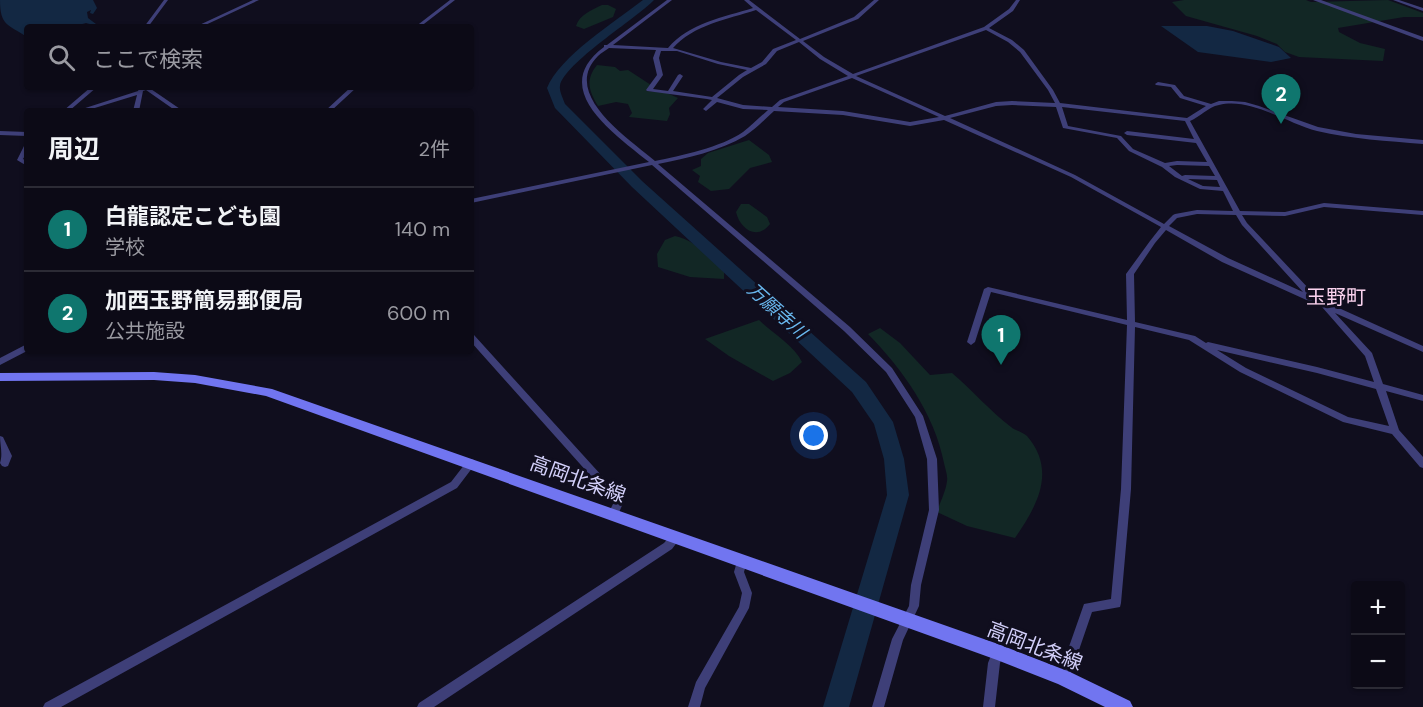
<!DOCTYPE html>
<html lang="ja">
<head>
<meta charset="utf-8">
<style>
	:root { --surface:#0c0a16; --page:#1a1823; --text:#f1f3f6; --muted:#9a9aa1; --line:#2c2b35; --accent:#0f766e }
	body { margin:0; font-family:"DM Sans","Noto Sans JP",sans-serif; background:var(--page); color:var(--text) }
	.controls { position:absolute; right:18px; bottom:18px; display:grid; overflow:hidden; border-radius:6px; box-shadow:0 2px 4px #0004 }
	.controls button { width:54px; height:54px; display:grid; place-items:center; padding:0; border:0; border-bottom:2px solid var(--line); background:var(--surface); color:var(--text); font:30px sans-serif }
	.you { position:absolute; left:814px; top:436px; width:21px; height:21px; margin:-15px; border:4px solid #fff; border-radius:50%; background:#1a73e8; box-shadow:0 0 0 9px #1a73e833 }
	.badge { display:grid; place-items:center; width:39px; height:39px; border-radius:50%; background:var(--accent); color:#fff; font-size:20px; font-weight:700 }
	.pin { position:absolute; translate:-50% -50px; filter:drop-shadow(0 2px 3px #0008) }
	.pin::after { content:''; position:absolute; top:32px; width:21px; height:18px; background:inherit; clip-path:polygon(0 0,100% 0,50% 100%) }
	.list { margin:0; padding:0; list-style:none }
	h2 { display:flex; justify-content:space-between; align-items:center; height:78px; margin:0; padding:0 24px; font-size:26px }
	h2 small { font-size:20px; font-weight:400; color:var(--muted) }
	.list li { display:grid; grid-template-columns:39px 1fr auto; gap:18px; align-items:center; box-sizing:border-box; height:84px; padding:0 24px; border-top:2px solid var(--line) }
	.list b { display:block; font-size:22px; white-space:nowrap }
	.list p { margin:0; font-size:20px; white-space:nowrap; color:var(--muted) }
	.list em { font-size:20px; font-style:normal; color:var(--muted) }
	.icon { flex:none; width:33px; height:33px; fill:none; stroke:currentColor; stroke-width:2; stroke-linecap:round; stroke-linejoin:round }
	.map { position:relative; flex:none; width:1423px; height:707px; overflow:hidden }
	.search { position:absolute; background:var(--surface); box-shadow:0 2px 4px #0004; left:24px; top:24px; width:450px; height:66px; display:flex; align-items:center; gap:15px; box-sizing:border-box; padding:0 21px; border-radius:6px; color:var(--muted); font-size:22px }
	.panel { position:absolute; background:var(--surface); box-shadow:0 2px 4px #0004; left:24px; top:108px; width:450px; height:246px; border-radius:6px }
	.map>svg:first-child { display:block }
</style>
</head>
<body>
<div class="map">
<svg width="1423" height="707" viewBox="0 0 1423 707">
	<rect width="100%" height="100%" fill="#100e1e"/>
	<path fill="#122725" d="M1184,0H1306L1311,2L1388,0L1423,13V17H1404L1338,28L1339,32L1360,43L1385,49L1383,61L1299,57L1285,52L1277,44L1257,36L1186,16L1172,2Z
		M602,5H608L616,9L613,17L584,29L576,26C580,14 592,10 602,5Z
		M597,65L615,67L620,71L628,70L651,85L646,91L667,93L678,98L669,108L670,114L667,121L629,117L632,113L628,104L616,102L598,106C589,91 585,80 597,65Z
		M749,140L769,155L772,162L750,168L729,189L711,191L698,182L700,176L692,170L701,166V159L708,153Z
		M741,204H749L767,217L770,224C757,241 740,229 736,212Z
		M675,236C696,240 709,258 724,272V279L690,277L658,267L657,254L665,240Z
		M759,320C773,334 794,345 802,362L790,373L773,381L729,356L705,339Z
		M880,328L900,343L930,375L952,373C972,390 990,411 1011,427C1016,431 1023,432 1027,436C1057,471 1037,506 1015,538L967,526L937,512C940,502 946,491 947,481C948,476 945,468 944,463C934,413 903,370 868,334Z"/>
	<path fill="#132843" d="M0,0H93L97,8L93,14L90,13L91,10L87,12L88,18L100,27L86,23L72,27H27V37C8,24 0,26 0,0Z
		M1161,26H1207L1233,31L1279,47L1291,58L1271,62L1198,52Z"/>
	<g fill="none" stroke-linecap="round" stroke-linejoin="round">
		<path fill="#132843" fill-rule="evenodd" d="M643,0H654C637,18 563,64 560,86C559,91 563,98 565,104L642,181L866,382L893,422L904,459L909,495L849,707H823L887,495L884,459L874,424L852,392L632,187L555,108L547,88C559,57 616,21 643,0Z"/>
		<path fill="#3e3f78" fill-rule="evenodd" d="M164,0H168L148,27H144Z
			M253,0H259L201,27H195Z
			M450,0H455L420,27H415Z
			M667,0H672L613,45L668,48C689,23 724,17 753,8L744,0H749L800,39L854,17L874,0H879L858,19L803,41L824,57L853,74L984,27L1009,9L1016,0H1020L1013,11L989,28L1012,40L1024,50L1053,90L1060,103L1187,118L1206,106L1180,98L1171,87L1156,85L1155,84L1158,82L1175,85L1184,96L1211,104L1219,101H1232L1245,102L1259,106L1318,127L1356,134L1423,140V144C1388,141 1351,139 1317,131C1287,123 1250,97 1219,105C1208,107 1200,117 1190,121L1240,211L1285,212L1324,203L1423,211V215L1324,207L1285,216L1242,215L1247,223L1311,291L1312,293L1310,295L1423,346V352L1335,313L1372,353L1383,384L1423,395V401L1386,391L1399,430L1423,457V468L1420,467L1392,434L1343,422L1240,372L1189,340L1135,327L1131,489L1121,603L1120,607L1092,612L1068,682L1064,684L1060,682L1058,678L1084,604L1111,599L1121,489L1127,325L991,292L975,342L971,345L967,342L984,289L988,287L1127,320L1126,274L1150,241L1161,227L1071,177L944,120L910,126L843,115L774,111C765,119 756,129 745,136C720,151 687,158 658,164L850,327L892,368L923,416L937,459L939,510L921,585L919,606L903,640L884,707H872L892,639L909,606L911,585L929,510L927,459L915,417L886,372L844,331L652,165L471,203V199L649,162C615,134 547,89 604,47V45H607ZM756,10L796,40L773,49L762,62L751,68L721,62L673,48C693,25 728,19 756,10ZM986,30L1008,42L1020,52L1048,90L1055,103L1012,101L996,102L945,116L856,76ZM799,42L820,59L848,76L780,100L772,107L743,105L717,98L743,77L766,64L777,51ZM609,48L656,50L653,58L657,75L646,90L647,91L707,99L712,100L703,109L706,111L717,102L743,109L768,110C760,117 752,125 743,132C722,147 680,156 655,161C629,139 560,94 598,56C601,53 606,50 609,48ZM661,51H677L718,64L747,70L739,75L712,97L673,91L683,76L680,74L678,75L668,91L653,89L663,75L659,58ZM852,78L939,117L910,122L843,111L778,107L784,102ZM1012,105L1056,107L1063,128L1117,138L1129,151L1162,167L1175,177L1200,189L1223,191L1233,211L1197,210L1175,214L1173,215L1164,224L1075,175L950,118L996,106ZM1062,107L1185,121L1194,139L1127,131L1124,133L1127,135L1196,143L1207,162L1177,161L1165,163L1133,149L1121,136L1068,126ZM1177,165L1209,166L1215,176L1185,175L1182,176L1169,166ZM1188,179L1217,180L1220,187L1203,186ZM1197,214L1236,215L1242,225L1303,292L1228,258L1169,226L1177,218ZM1166,230L1222,262L1322,307L1365,356L1374,382L1317,367L1208,342L1206,343L1195,336L1135,322L1134,274L1155,243ZM1217,350L1317,373L1376,389L1389,426L1348,417L1246,368Z
			M1393,0H1399L1423,8V11Z
			M91,87H97L69,111H63Z
			M144,87H148L183,111H176L146,90L143,91L139,111H133L137,95L85,111H76L138,91L139,89Z
			M351,87H357L331,111H325Z
			M0,131L27,132V136L0,135Z
			M27,144V152L23,159L27,161V166L17,160L24,146Z
			M471,334L474,335L622,498L624,501L617,517L613,518L609,517L608,514L614,502L471,342Z
			M27,344V351L0,365V358Z
			M0,436L3,437L12,456L8,466L5,467L2,466L0,463C3,454 0,445 0,436Z
			M471,459L474,460L476,463L457,488L61,707H43L45,703L451,482L468,460Z
			M676,533L680,534L681,537L672,549L434,707H417L419,703L664,543L672,534Z
			M742,556L746,558L747,561L744,572L752,593L749,608L705,688L700,707H688L696,682L739,607L742,593L734,572L738,558Z
			M998,647L1002,648L1004,652L1000,663L995,707H983L988,663L994,648Z"/>
		<path fill="#3e3f78" fill-rule="evenodd" d="M1313,0H1321L1423,37V41Z"/>
		<path fill="#7175f0" fill-rule="evenodd" d="M154,372L195,375L272,389L998,644L1070,672L1130,701L1133,707H1105L1058,684L997,660L266,396L195,383L154,380L0,381V373Z"/>
	</g>
	<g text-anchor="middle" dominant-baseline="central" stroke-width="6" stroke-linejoin="round" paint-order="stroke">
		<g font-size="18" font-style="italic" fill="#69b8ef" stroke="#100e1e">
			<text transform="translate(777 311) rotate(42)">万願寺川</text>
		</g>
		<g font-size="20" fill="#fad2ee" stroke="#100e1e">
			<text x="1336" y="297">玉野町</text>
		</g>
		<g font-size="20" fill="#d3d0fa" stroke="#100e1e">
			<text transform="translate(578 479) rotate(20)">高岡北条線</text>
			<text transform="translate(1035 646) rotate(21)">高岡北条線</text>
		</g>
	</g>
</svg>
<div class="controls">
<button>+</button>
<button>−</button>
</div>
<div class="you"></div>
<div class="pin badge" style="left:1001px;top:365px">1</div>
<div class="pin badge" style="left:1281px;top:124px">2</div>
<div class="search"><svg class="icon" aria-label="search" viewBox="0 0 24 24"><circle cx="10" cy="10" r="6"/><path d="M15 15l6 6"/></svg>ここで検索</div>
<section class="panel">
<h2>周辺<small>2件</small></h2>
<ul class="list">
<li><span class="badge">1</span><div><b>白龍認定こども園</b><p>学校</p></div><em>140 m</em></li>
<li><span class="badge">2</span><div><b>加西玉野簡易郵便局</b><p>公共施設</p></div><em>600 m</em></li>
</ul>
</section>
</div>
</body>
</html>
